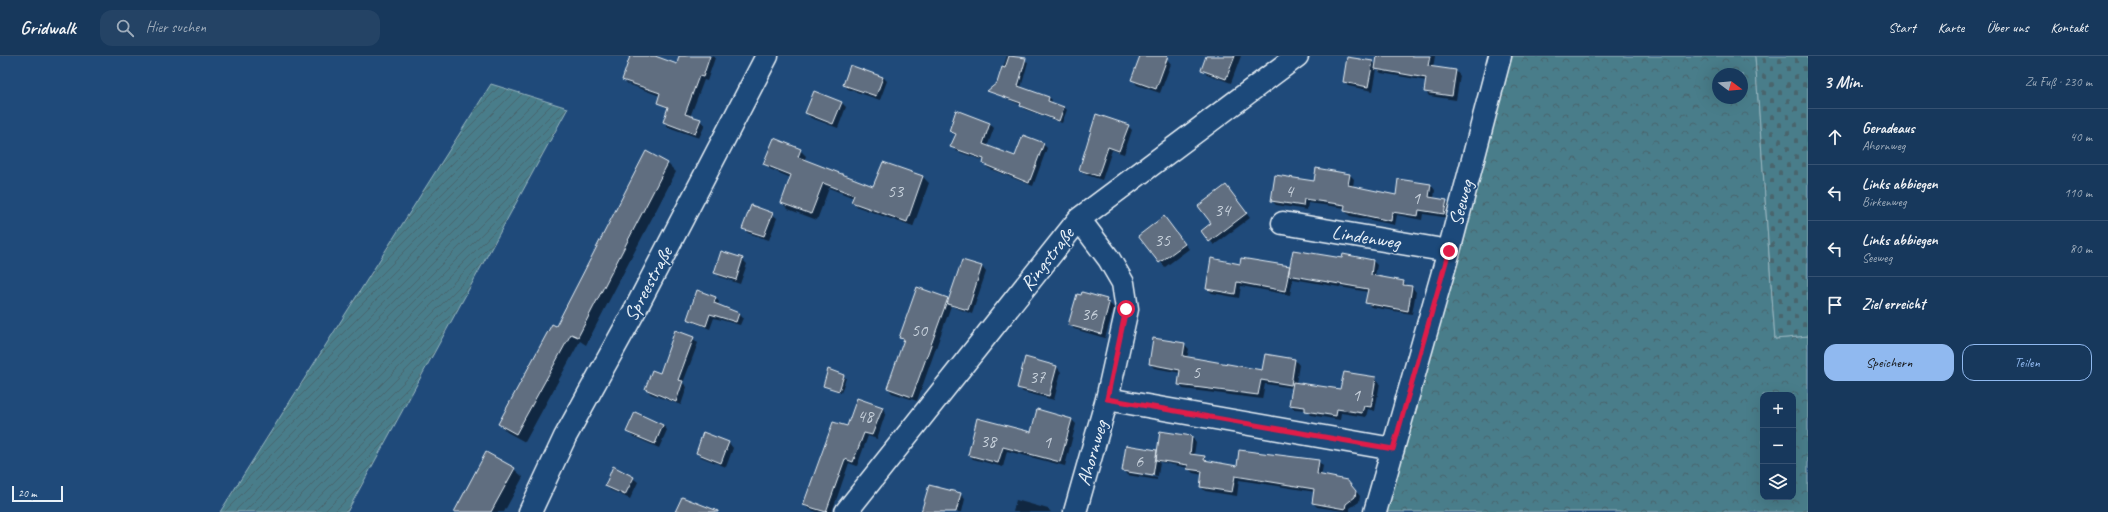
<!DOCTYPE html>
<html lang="de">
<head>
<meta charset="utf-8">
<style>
	:root { --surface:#17385c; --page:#244365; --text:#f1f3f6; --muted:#9eacbb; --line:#365272; --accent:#90b9f0 }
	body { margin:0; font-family:Caveat,sans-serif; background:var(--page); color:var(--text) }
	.controls { position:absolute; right:12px; bottom:12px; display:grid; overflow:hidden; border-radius:8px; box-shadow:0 4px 16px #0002 }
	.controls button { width:36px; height:36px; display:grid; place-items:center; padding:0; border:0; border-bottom:1px solid var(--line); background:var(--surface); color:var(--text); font:20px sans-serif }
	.compass { position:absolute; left:1712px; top:12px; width:36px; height:36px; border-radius:50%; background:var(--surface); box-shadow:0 4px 16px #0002; rotate:106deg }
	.scale { position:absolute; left:12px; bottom:10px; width:51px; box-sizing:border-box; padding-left:4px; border:2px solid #e8f1f8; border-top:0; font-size:11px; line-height:14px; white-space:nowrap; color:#e8f1f8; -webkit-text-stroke:3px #1f4a7a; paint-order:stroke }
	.stop { position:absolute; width:12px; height:12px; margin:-9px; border:3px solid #e11d48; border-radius:50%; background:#fff }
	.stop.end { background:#e11d48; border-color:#fff; box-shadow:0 1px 4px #0008 }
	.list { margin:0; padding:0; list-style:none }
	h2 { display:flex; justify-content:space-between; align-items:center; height:52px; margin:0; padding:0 16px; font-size:17px }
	h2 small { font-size:13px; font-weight:400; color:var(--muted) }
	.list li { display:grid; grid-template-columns:26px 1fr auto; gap:12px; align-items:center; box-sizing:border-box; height:56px; padding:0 16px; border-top:1px solid var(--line) }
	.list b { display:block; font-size:15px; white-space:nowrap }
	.list p { margin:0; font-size:13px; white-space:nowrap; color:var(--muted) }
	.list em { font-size:13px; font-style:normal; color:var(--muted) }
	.actions { display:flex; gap:8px; padding:12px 16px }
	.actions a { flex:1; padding:9px 0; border:1px solid var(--accent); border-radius:12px; text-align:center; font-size:14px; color:var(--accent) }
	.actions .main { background:var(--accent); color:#111 }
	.icon { flex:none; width:22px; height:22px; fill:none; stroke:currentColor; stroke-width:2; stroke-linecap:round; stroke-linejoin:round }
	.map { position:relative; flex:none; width:1808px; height:456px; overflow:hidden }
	header { display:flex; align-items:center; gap:24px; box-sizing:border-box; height:56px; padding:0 20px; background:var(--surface); border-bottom:1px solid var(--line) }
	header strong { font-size:19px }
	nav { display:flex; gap:22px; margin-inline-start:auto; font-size:14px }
	.search { width:280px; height:36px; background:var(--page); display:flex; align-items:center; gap:10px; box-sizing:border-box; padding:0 14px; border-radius:12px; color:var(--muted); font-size:15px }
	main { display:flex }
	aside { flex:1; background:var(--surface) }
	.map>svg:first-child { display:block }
</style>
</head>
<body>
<header>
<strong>Gridwalk</strong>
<div class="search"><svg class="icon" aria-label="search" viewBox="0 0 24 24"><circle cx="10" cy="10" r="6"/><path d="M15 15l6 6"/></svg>Hier suchen</div>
<nav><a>Start</a><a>Karte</a><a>Über uns</a><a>Kontakt</a></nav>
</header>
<main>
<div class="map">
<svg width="1808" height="456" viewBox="0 0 1808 456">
	<defs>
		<pattern id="forest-crowns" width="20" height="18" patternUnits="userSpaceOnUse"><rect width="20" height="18" fill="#4a7d8a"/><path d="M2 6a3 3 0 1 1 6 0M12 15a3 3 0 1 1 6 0" fill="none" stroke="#48656d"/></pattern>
		<pattern id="cemetery-stones" width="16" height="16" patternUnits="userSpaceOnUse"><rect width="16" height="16" fill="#4a7d8a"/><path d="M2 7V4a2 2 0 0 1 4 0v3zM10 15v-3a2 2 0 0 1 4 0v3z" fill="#48656d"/></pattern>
		<pattern id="garden-furrows" width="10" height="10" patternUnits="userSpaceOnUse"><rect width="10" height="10" fill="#4a7d8a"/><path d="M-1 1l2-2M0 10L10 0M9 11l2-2" fill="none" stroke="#48656d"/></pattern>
	</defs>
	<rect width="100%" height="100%" fill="#1f4a7a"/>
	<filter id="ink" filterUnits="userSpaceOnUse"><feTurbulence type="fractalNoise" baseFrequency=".025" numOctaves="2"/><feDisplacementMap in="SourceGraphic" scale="8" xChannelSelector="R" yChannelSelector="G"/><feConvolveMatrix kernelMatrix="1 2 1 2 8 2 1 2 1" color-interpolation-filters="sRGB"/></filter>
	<g filter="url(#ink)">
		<path fill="url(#forest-crowns)" stroke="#99b7c1" fill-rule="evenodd" d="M1511,0H1755L1775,283L1808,280V456H1384ZM1718,18H1742V42H1718ZM1763,339H1793V441H1763Z"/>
		<path fill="url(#cemetery-stones)" stroke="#99b7c1" d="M1755,0H1808V280L1775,283Z"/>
		<path fill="url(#garden-furrows)" stroke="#99b7c1" d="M491,28L568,52L347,456H220Z"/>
		<path fill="#0007" d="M631,0H652L677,9L681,0H713L715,2L707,25L704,24L690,61L700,64L705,69L699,82L668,71L664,66L668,53L658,46L660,40L628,28L623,24Z
			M1007,0H1015L1028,6L1021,32L1049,41L1052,44L1051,47L1064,51L1067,54L1062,67L1024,53L1021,49L989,35L998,27Z
			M1141,0H1159L1167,3L1171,8L1160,37L1137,29L1133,24Z
			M1207,0H1241L1231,27L1207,18L1202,14Z
			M1378,0H1435L1433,12L1456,15L1460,20L1456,44L1429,40L1425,35L1427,25L1381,17L1377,13L1373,35L1348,30L1344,26L1373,6L1377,10Z
			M883,21L887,25L880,44L848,33L844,29Z
			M841,46L846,51L838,72L811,62L806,57Z
			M990,68L994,72L987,91L1016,101L1043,88L1047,92L1033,130L988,112L984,107L985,105L956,95L952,91L956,80L950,75Z
			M1128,70L1132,74L1124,98L1112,94L1102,124L1084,118L1080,113Z
			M800,94L806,100L804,105L874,132L884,107L923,121L929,127L913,171L858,151L852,146L854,142L829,132L817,164L788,153L782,147L791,122L770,113L764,107Z
			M668,108L676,116L586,289L580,285L525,386L507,376L499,368L556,271Z
			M1350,119L1354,123L1353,131L1397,140L1431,129L1435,134L1434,143L1446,145L1451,149L1449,162L1423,158L1422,164L1397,159L1395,169L1350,160L1345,155L1346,152L1308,147L1307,154L1276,149L1272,145L1315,127Z
			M1230,135L1250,162L1214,189L1202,175L1212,167Z
			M772,158L777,162L769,184L748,177L743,172Z
			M1164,162L1189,193L1165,211L1140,180Z
			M742,203L747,208L740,228L720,221L716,217Z
			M1343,204L1373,205L1377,209L1375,220L1404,226L1408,231H1412L1416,236L1412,258L1371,251L1367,247L1368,236L1293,223L1290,239L1241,230L1239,242L1212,237L1207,233L1241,209L1289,211Z
			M962,205L982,211L986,216L972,258L951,250L917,345L892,337L888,332L904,285L900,281L918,232L949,244Z
			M715,241L719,246L718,249L739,258L743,262L740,269L714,262L710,273L693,266L689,262Z
			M1106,244L1114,252L1105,282L1074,273L1070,268Z
			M693,282L698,287L683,327L687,331L681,349L651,338L646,333Z
			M1184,288L1189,293L1187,302L1263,315L1295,304L1299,309L1296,327L1341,334L1376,322L1380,327L1375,355L1368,353L1366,361L1341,357L1340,364L1310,359L1306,354L1294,353L1290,348L1293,332L1265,328L1262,343L1183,333L1179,328L1181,317L1154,312L1150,308Z
			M1057,311L1061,316L1054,344L1023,336L1018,331Z
			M829,315L846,322L841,337L824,329Z
			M882,351L886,356L877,383L868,380L857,410L849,407L832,456H817L809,453L804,449L847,372Z
			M636,357L663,369L667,374L659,392L632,380L627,375Z
			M1072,364L1076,368L1065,410L1007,395L1003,411L973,403L969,399Z
			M1192,381L1196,386L1194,399L1204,401L1209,406L1237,411L1318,405L1323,410L1321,420L1347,425L1360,440L1359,446L1350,452V456L1317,451L1313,447L1315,436L1239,424L1237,440L1205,435L1201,431L1203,419L1193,417L1188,412L1160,406L1158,420L1126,414V416L1157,422V424L1127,419L1123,414L1157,395L1158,396Z
			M729,387L733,392L726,411L701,401L697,397Z
			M514,413L523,421L504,456H455Z
			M633,422L638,426L630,443L610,434L606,430Z
			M960,438L965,443L962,456H922Z
			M1016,444L1048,453L1051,456H1013Z"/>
		<path fill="#606e80" stroke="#e8f1f8" d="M630,0H655L677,8L679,0H710L703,21L699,20L685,58L701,63L695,78L663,66L668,51L657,47L660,37L622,24Z
			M1009,0L1026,2L1018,30L1049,41L1048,45L1064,51L1059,65L1020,50L1021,47L987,35L997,27L1002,11L1005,12Z
			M1140,0H1168L1156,33L1131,24Z
			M1206,0H1235L1226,23L1201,14Z
			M1377,0H1430L1428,10L1456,14L1452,40L1424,36L1426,22L1375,13Z
			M1347,1L1373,5L1368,31L1343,26Z
			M850,9L883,21L876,40L843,29Z
			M814,35L842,46L833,68L805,57Z
			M956,54L990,67L983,88L1015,100L1023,79L1044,87L1029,127L983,108L984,103L950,91L956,78L949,75Z
			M1096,58L1129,69L1119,95L1108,91L1098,120L1079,114Z
			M774,82L801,93L798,101L873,130L883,106L923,120L907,166L851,146L854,139L823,127L811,158L781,147L791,119L763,108Z
			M646,95L668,107L578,281L571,278L516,378L498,368L552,268L556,270Z
			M1316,112L1350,118L1348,129L1396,139L1398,123L1431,128L1429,141L1447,144L1444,158L1419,154L1418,160L1392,156L1391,165L1344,155L1345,149L1304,143L1303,150L1271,145L1275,119L1314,125Z
			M1226,129L1247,157L1209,186L1201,175L1211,167L1198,150Z
			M751,149L773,157L764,180L742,173Z
			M1164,160L1185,188L1159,207L1138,180Z
			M1293,194L1342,202L1343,198L1373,204L1371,219L1404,225L1403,229L1412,230L1408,255L1365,247L1368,233L1288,219Z
			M721,195L743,202L736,224L714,217Z
			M1211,202L1240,208L1241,202L1290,210L1285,235L1237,226L1235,238L1206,233Z
			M962,204L982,210L968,254L947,248Z
			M917,231L948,242L912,341L887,332L904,283L899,282Z
			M697,234L716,241L714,247L739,257L736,266L710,258L706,270L687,263Z
			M1082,236L1107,243L1106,246L1109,247L1101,278L1068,269L1077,238L1081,239Z
			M675,274L694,281L678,324L683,325L676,346L645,333L652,314L660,317Z
			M1153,282L1185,287L1183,300L1262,314L1265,298L1295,303L1291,329L1261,324L1258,339L1178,329L1180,314L1149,308Z
			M1025,301L1057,310L1049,340L1017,332Z
			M828,313L844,319L839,335L823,330Z
			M1344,316L1376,321L1371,351L1364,350L1362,357L1337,353L1336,360L1305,355V351L1289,349L1293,326L1340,333Z
			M857,342L883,351L872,379L864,377L853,406L845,403L826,456L803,449L833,366L847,370Z
			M1037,353L1072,363L1060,406L1003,391L998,407L968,399L977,362L1031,376Z
			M635,356L663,369L655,388L626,376Z
			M1160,375L1192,380L1190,398L1205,400L1204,404L1237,410L1239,394L1319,404L1317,418L1347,424L1356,435L1355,441L1346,448L1345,453L1312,447L1314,433L1235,420L1232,436L1200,431L1202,415L1187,413L1188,409L1156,404Z
			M703,376L729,386L721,407L696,397Z
			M1126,389L1157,394L1153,420L1122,415Z
			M486,396L515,412L491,456H454Z
			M613,410L634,421L625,439L605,430Z
			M929,429L961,437L956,456H921Z
			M682,441L718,455V456H675Z"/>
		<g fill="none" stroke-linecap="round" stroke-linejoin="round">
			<g stroke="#e8f1f8" stroke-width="25">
				<path id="minor" d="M1283,167L1449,195
					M1107,343L1393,393
					M530,456L565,381L635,254L767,0
					M846,456L1079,163L1297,0
					M1075,456L1107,343L1127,253L1123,227L1109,203L1079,163
					M1375,456L1449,195L1500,0"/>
			</g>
			<use href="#minor" stroke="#1f4a7a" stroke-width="22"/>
		</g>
	</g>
	<g fill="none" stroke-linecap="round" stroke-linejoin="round" filter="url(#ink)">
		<path stroke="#e11d48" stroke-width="5" d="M1126,253L1107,343L1393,393L1449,195"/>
	</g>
	<g text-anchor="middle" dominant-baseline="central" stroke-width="3.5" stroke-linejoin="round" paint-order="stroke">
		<g font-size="18" fill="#c6d0da">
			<text x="895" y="135">53</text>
			<text x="1289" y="135">4</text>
			<text x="1416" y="142">1</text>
			<text x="1222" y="154">34</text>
			<text x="1162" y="184">35</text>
			<text x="1089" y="258">36</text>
			<text x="919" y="274">50</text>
			<text x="1196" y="316">5</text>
			<text x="1037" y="321">37</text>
			<text x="1356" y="339">1</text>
			<text x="865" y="360">48</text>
			<text x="988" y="385">38</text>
			<text x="1047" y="386">1</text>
			<text x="1139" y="405">6</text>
		</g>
		<g font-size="20" fill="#e8f1f8" stroke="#1f4a7a">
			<text transform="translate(1461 147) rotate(-75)">Seeweg</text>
			<text transform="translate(1366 181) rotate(9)">Lindenweg</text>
			<text transform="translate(1047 203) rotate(-52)">Ringstraße</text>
			<text transform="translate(648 228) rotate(-62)">Spreestraße</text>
			<text transform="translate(1092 397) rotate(-74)">Ahornweg</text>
		</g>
	</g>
</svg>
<div class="controls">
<button>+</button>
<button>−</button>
<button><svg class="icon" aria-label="layers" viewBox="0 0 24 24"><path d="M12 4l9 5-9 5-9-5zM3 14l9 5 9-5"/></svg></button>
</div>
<svg class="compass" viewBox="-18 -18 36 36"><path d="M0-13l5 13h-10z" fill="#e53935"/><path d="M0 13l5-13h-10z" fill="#9eacbb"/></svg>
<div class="scale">20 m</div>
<div class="stop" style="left:1126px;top:253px"></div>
<div class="stop end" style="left:1449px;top:195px"></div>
</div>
<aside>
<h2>3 Min.<small>Zu Fuß · 230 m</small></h2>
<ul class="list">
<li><svg class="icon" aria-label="ahead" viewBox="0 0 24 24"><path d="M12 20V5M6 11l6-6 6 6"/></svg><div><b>Geradeaus</b><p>Ahornweg</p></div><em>40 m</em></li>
<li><svg class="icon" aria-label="left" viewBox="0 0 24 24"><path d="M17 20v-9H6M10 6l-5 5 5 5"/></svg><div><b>Links abbiegen</b><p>Birkenweg</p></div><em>110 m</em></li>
<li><svg class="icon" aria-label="left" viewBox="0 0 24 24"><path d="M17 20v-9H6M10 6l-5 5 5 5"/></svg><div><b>Links abbiegen</b><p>Seeweg</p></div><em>80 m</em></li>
<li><svg class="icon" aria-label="arrive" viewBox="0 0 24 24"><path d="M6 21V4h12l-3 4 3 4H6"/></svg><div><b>Ziel erreicht</b></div></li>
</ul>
<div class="actions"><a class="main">Speichern</a><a>Teilen</a></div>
</aside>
</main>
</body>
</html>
